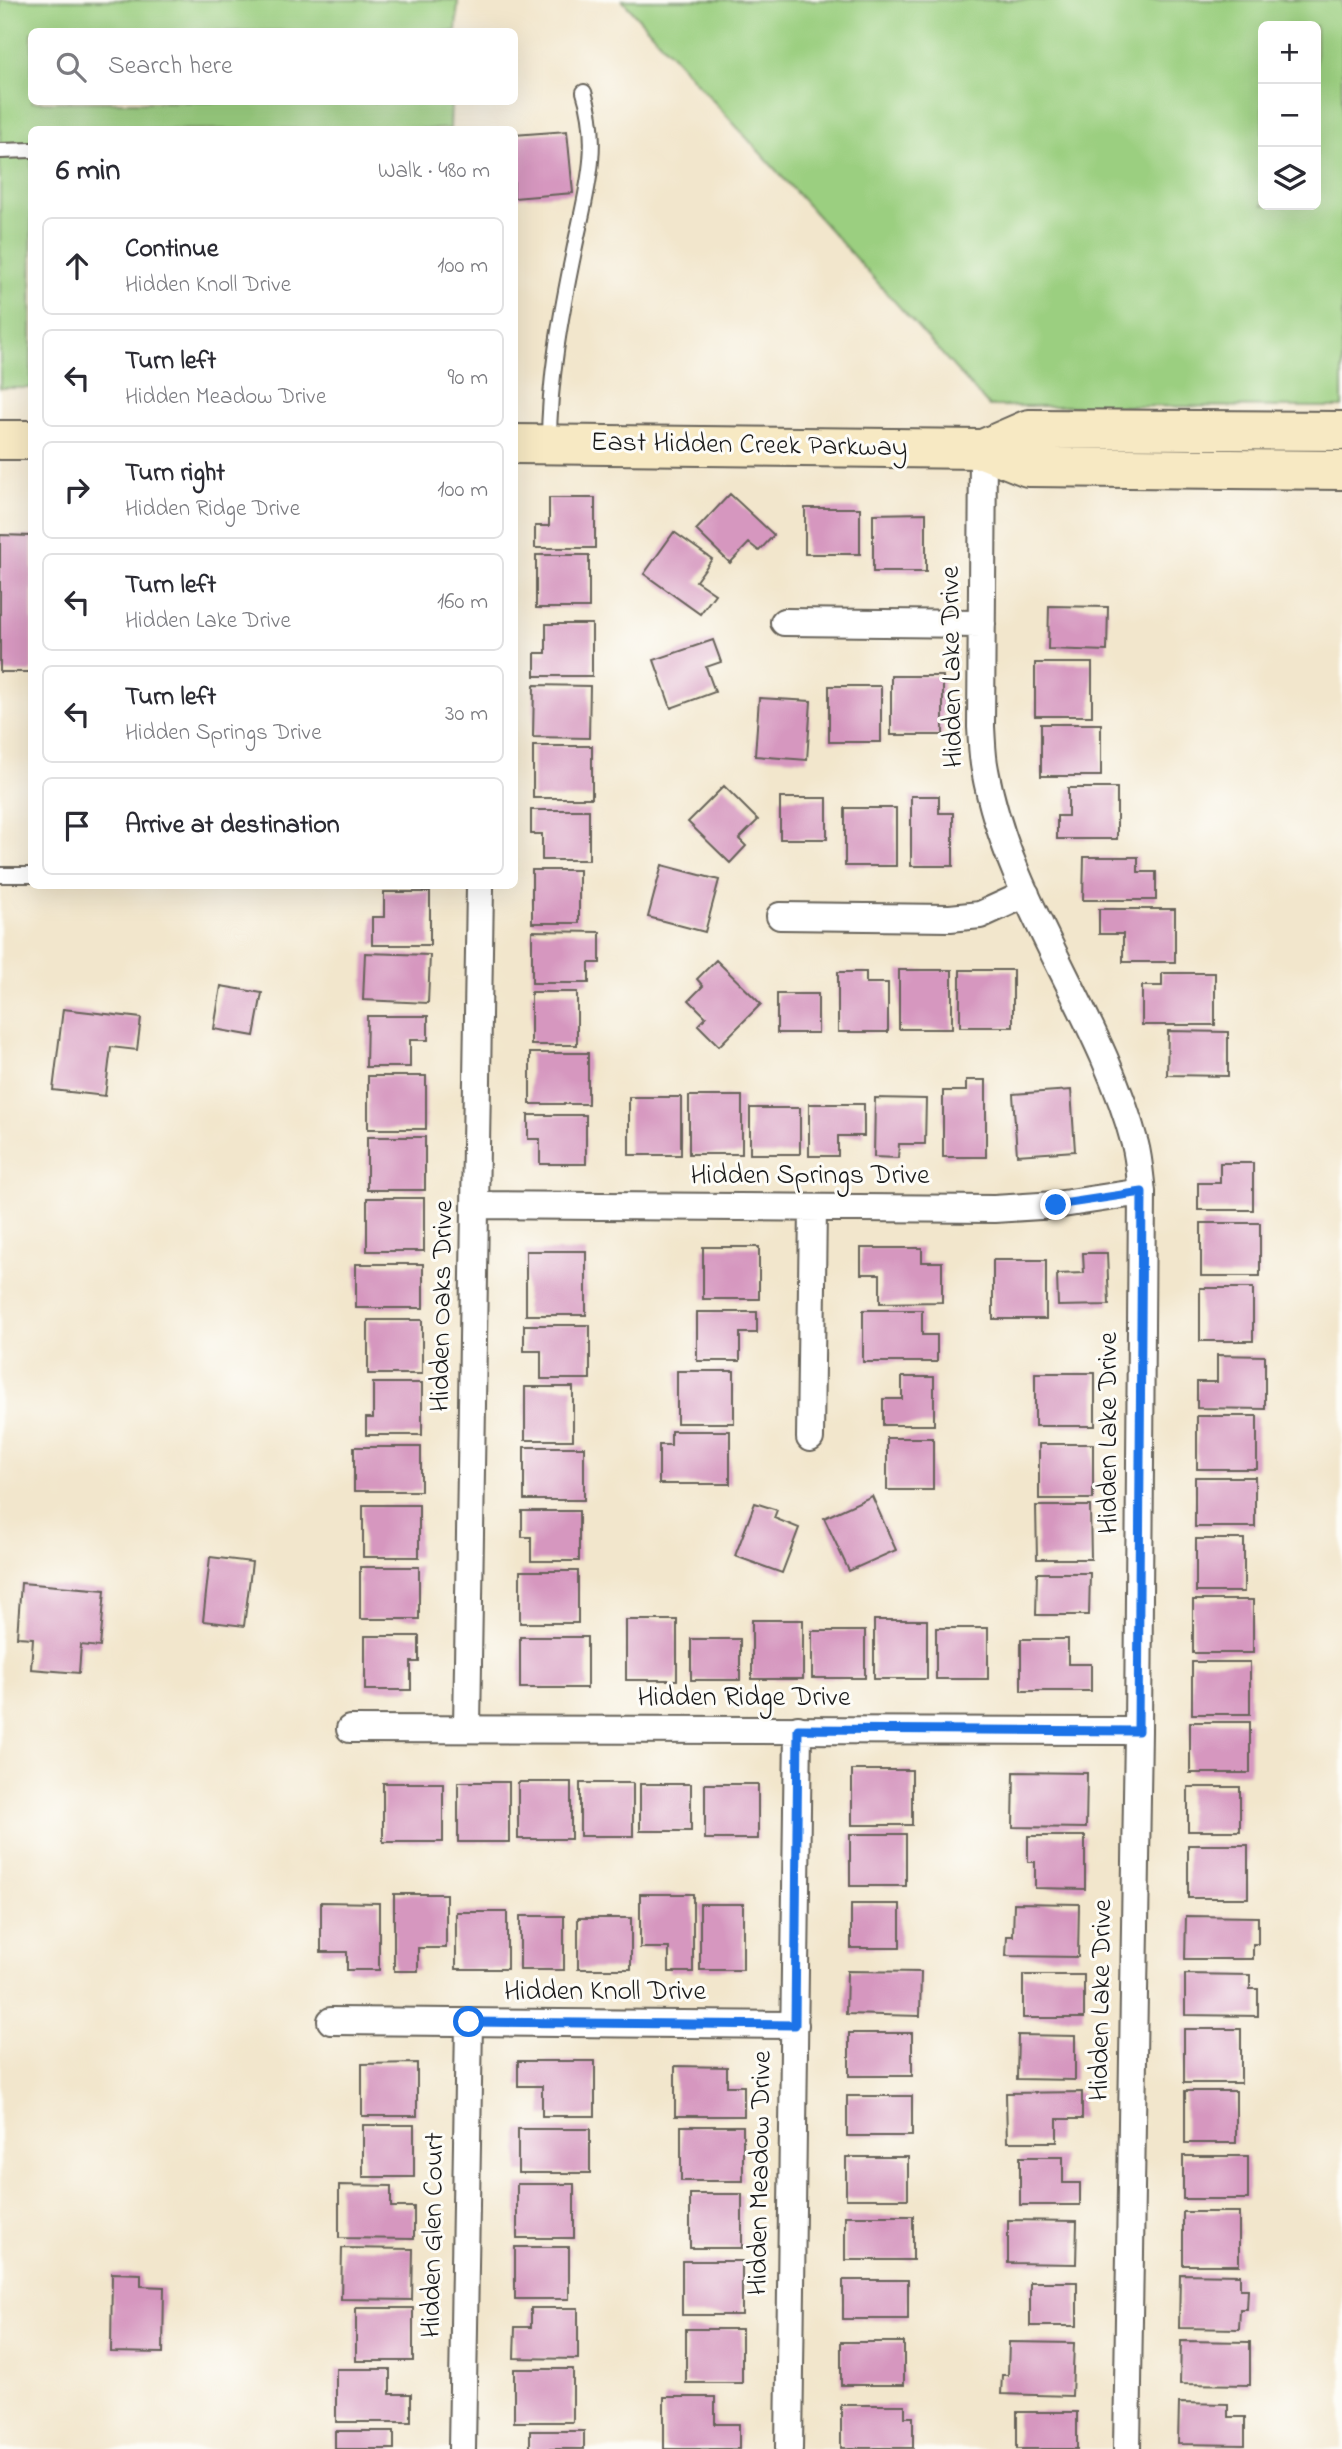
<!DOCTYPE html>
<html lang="en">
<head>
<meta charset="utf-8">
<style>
	:root { --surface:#fff; --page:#f7f7f7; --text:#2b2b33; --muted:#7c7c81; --line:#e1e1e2 }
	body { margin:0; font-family:"Indie Flower",sans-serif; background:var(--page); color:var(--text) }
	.controls { position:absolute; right:21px; top:21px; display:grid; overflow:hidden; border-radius:10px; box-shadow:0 7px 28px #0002 }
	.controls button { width:63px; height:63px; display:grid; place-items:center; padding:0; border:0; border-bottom:2px solid var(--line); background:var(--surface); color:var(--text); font:35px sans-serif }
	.stop { position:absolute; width:21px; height:21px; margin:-16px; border:5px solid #1a73e8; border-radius:50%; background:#fff }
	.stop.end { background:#1a73e8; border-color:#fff; box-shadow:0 2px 7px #0008 }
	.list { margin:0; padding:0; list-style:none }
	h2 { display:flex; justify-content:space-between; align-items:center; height:91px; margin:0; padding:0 28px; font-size:30px }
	h2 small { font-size:23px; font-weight:400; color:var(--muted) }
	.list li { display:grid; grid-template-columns:46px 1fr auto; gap:21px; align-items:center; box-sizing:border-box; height:98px; margin:0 14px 14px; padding:0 14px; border:2px solid var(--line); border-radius:10px }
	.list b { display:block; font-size:26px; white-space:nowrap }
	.list p { margin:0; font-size:23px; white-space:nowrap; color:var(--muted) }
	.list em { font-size:23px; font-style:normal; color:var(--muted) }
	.icon { flex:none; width:38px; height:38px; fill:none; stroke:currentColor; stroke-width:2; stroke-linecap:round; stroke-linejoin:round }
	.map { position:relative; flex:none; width:1342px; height:2449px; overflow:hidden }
	.search { position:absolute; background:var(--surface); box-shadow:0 7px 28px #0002; left:28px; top:28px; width:490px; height:77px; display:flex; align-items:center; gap:18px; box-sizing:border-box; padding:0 24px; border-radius:10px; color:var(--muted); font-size:26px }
	.panel { position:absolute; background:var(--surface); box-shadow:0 7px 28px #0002; left:28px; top:126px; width:490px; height:763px; border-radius:10px }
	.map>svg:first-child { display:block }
</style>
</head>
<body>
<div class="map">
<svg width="1342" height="2449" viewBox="0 0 1342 2449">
	<rect width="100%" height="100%" fill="#fdfcf7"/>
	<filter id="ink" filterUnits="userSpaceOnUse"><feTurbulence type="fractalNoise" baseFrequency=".0143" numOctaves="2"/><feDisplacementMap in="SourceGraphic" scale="14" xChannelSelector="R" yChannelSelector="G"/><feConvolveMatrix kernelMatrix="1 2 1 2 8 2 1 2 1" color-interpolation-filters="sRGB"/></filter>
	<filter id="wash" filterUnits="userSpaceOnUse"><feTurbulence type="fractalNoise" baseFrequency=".00686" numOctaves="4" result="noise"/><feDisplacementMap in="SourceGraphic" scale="28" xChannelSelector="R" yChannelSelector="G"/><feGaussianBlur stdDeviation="1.57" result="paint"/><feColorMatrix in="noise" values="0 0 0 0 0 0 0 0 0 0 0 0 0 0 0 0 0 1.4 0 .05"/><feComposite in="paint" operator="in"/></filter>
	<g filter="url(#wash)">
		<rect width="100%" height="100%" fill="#f2e6cc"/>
		<path fill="#9bcf80" stroke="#5c764e" stroke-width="2" fill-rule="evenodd" d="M0,0H458L456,31L32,32V102H451L450,129L32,130L31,388H0Z
			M622,0H1342V407L989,406ZM1316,26V205H1263V26Z"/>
		<g id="blocks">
			<path fill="#d697bf" d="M567,131L573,193L514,198V135Z
				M730,494L774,535L759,551L749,543L730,563L696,530Z
				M549,498H595V548H535V526H549Z
				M805,508H860V554H805Z
				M926,513V572H873V514Z
				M674,532L712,559L696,581L715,594L700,614L644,574Z
				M0,535L32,536V672H0Z
				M536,555H589V608H536Z
				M1049,606L1108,607L1107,651L1048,649Z
				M546,624H592V676H535V653H546Z
				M713,640L721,662L706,667L715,692L671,708L654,660Z
				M1035,663H1092V716H1035Z
				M891,676H943V735H891Z
				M534,685L590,686L589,738L533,737Z
				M829,686H881V742H829Z
				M759,698L811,701L807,760L755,756Z
				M1041,724H1101V776H1041Z
				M533,746H592V798H533Z
				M724,786L758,820L739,839L746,846L730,863L688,822Z
				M1068,788H1117V839H1057V816H1068Z
				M911,796H939V813H953V866H911Z
				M780,798H827V839H780Z
				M845,808H896V866H845Z
				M531,810H589V860H542V834H531Z
				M1084,857H1138V872H1156V900H1083Z
				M662,865L719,880L705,932L648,917Z
				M532,870H579V923H532Z
				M384,892H430V945H372V917H384Z
				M1099,909H1175V962H1123V934H1099Z
				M532,931L600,932V963H589V983H532Z
				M365,953L430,955L428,1003L363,1000Z
				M716,960L761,1004L719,1046L698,1025L706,1017L689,1000L703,986L697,979Z
				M899,970H952V1029H899Z
				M960,970H1013V1027H960Z
				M838,972H866V983H888V1032H838Z
				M1162,973H1215V1025H1142V986H1162Z
				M221,986L262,993L254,1036L214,1029Z
				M531,992H577V1045H531Z
				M777,994H818V1033H777Z
				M63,1009L141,1018L137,1050L111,1047L105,1096L53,1090Z
				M367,1016H428V1040H410V1067H366Z
				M1168,1031L1228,1032V1076L1167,1075Z
				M530,1053H588V1104H530Z
				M368,1076H426V1129H368Z
				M966,1080H986V1157H943V1091H966Z
				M1071,1090L1075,1151L1017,1155L1013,1094Z
				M689,1096H742V1154H689Z
				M629,1097H681V1155H629Z
				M875,1098L926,1099L925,1144H899L898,1158L874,1157Z
				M809,1104H864V1136H838V1156H809Z
				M750,1108H800V1154H750Z
				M528,1115H586V1164H540V1139H528Z
				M367,1137H425V1190H367Z
				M1220,1163H1253V1210H1198V1183H1220Z
				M367,1198H424V1251H367Z
				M1201,1223H1260V1276H1201Z
				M703,1247H759V1299H703Z
				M861,1248H922V1262H942V1302L880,1303V1274H861Z
				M526,1251H586V1315H526Z
				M1083,1253H1107L1109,1305L1058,1306L1057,1274L1084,1273Z
				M993,1260H1046V1319H993Z
				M356,1264H423V1308H356Z
				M1200,1288H1253V1341H1200Z
				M863,1310H922V1335H937V1362H863Z
				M697,1312H757V1333H740V1361H697Z
				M368,1320H422V1374H368Z
				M524,1325H590V1379H541V1351H524Z
				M1217,1355L1265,1356V1409L1197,1408V1382H1217Z
				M677,1371H734V1423H677Z
				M1035,1373H1095V1426H1035Z
				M902,1377H934V1425H883V1399H902Z
				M373,1383H422V1435H366V1418H373Z
				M525,1387H573V1440H525Z
				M1197,1416H1257V1469H1197Z
				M671,1431H730V1484H659V1445H671Z
				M887,1438H933V1490H887Z
				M1039,1444H1093V1499H1039Z
				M354,1447H421V1491H354Z
				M524,1447H584V1500H524Z
				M1195,1477H1255V1527H1195Z
				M872,1496L896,1550L849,1571L824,1518Z
				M755,1503L777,1510L774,1518L799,1528L782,1573L735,1556Z
				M363,1505H419V1557H363Z
				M1036,1506H1090L1091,1559H1037Z
				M522,1511H579V1561H531V1537H522Z
				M1196,1539H1244V1592H1196Z
				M210,1557L252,1562L244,1626L203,1621Z
				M360,1567H419V1619H360Z
				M520,1571H578V1623H520Z
				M1037,1573H1090L1089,1615H1036Z
				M21,1583L105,1590L100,1647L81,1645L79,1673L31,1669L33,1638L17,1637Z
				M1193,1600H1253V1653H1193Z
				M626,1620H677V1680H626Z
				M752,1620H803V1679H752Z
				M874,1620H927V1679H874Z
				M936,1628H988V1679H936Z
				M812,1631H865V1678H812Z
				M365,1636H419V1662H411V1690H365Z
				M520,1637H587V1688H520Z
				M691,1639H740V1680H691Z
				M1021,1639H1068V1664H1091V1691H1021Z
				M1192,1662H1250V1714H1192Z
				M1190,1722H1250V1773H1190Z
				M852,1770H912V1825H852Z
				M1014,1772L1087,1773L1086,1828L1013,1827Z
				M458,1782H509V1842H458Z
				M518,1782H571V1839H518Z
				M383,1783H443V1842H383Z
				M580,1783H633V1836H580Z
				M640,1784H691V1831H640Z
				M705,1784H758V1839H705Z
				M1188,1787H1240V1831H1188Z
				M850,1834H906V1886H850Z
				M1028,1836H1085V1889L1035,1888V1862H1028Z
				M1188,1845H1248V1898H1188Z
				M394,1894H446V1948H418V1971H394Z
				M640,1894H693V1972H669V1948H640Z
				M321,1902L379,1903V1970H347V1952H321Z
				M1014,1903L1079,1904L1078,1957L1006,1956L1007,1936H1013Z
				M700,1904H743V1970H700Z
				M851,1904H900V1948H851Z
				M456,1912H507V1969H456Z
				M520,1916H564V1970H520Z
				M1186,1916L1258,1917V1944H1253V1959H1185Z
				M578,1918H631V1969H578Z
				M847,1971L921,1972L920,2016L846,2014Z
				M1185,1974L1250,1975V1989H1258V2016L1185,2015Z
				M1023,1975H1084V2018H1023Z
				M1184,2029H1241V2083H1184Z
				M849,2033H912V2076H849Z
				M1018,2035L1075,2036V2080L1017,2079Z
				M518,2061H595V2116H542V2086H518Z
				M417,2063V2116H362V2064Z
				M675,2066L727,2067V2086H744V2116H675Z
				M1185,2091H1236V2143H1185Z
				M1082,2092V2119H1057V2142H1007L1006,2093Z
				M847,2096H912V2136H847Z
				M363,2125H414V2177H363Z
				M681,2126H743V2181H681Z
				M518,2129H590V2173H518Z
				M1183,2156H1248V2199H1183Z
				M846,2157H908V2199H846Z
				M1020,2157H1063V2183H1080V2205H1020Z
				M517,2184H574V2238H517Z
				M339,2185L391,2186V2207H414V2239L339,2238Z
				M690,2194H742V2248H690Z
				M1183,2212H1239V2265H1183Z
				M845,2216H913V2260H845Z
				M1008,2220L1077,2221L1076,2264L1008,2263Z
				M515,2247H569V2299H515Z
				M342,2248L413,2249L412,2300L341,2299Z
				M682,2261H742V2315H682Z
				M112,2273L141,2274V2286L164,2287L163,2353L111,2352Z
				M1180,2274L1240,2275V2289H1248L1247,2309H1240L1239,2329L1179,2328Z
				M843,2280H908V2319H843Z
				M1030,2282H1077V2326H1030Z
				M356,2308H413V2361H356Z
				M531,2308H578V2359L514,2358L515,2327H531Z
				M686,2329H742V2383H686Z
				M1181,2341L1250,2342V2385L1180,2384Z
				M841,2342H904V2385H841Z
				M1009,2342L1074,2343L1072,2396L1001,2394L1002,2375H1008Z
				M336,2369H390V2394H411V2422H336Z
				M514,2369H573V2422H514Z
				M664,2397H715V2424H739V2449H664Z
				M1179,2403L1228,2404V2417H1245V2445L1178,2444Z
				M841,2405H905V2417H913V2448H841Z
				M1017,2412H1077V2449H1017Z
				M335,2431H394V2449H335Z
				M530,2431H584V2449H530Z"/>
		</g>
	</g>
	<g filter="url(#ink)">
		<use href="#blocks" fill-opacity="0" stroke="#67635a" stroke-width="2"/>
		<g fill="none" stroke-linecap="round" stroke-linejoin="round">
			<g stroke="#67635a" stroke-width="18">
				<path id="lane" d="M0,151L32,150
					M549,443C549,379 561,314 574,251C585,196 602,147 584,92
					M0,875H32"/>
			</g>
			<g stroke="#67635a" stroke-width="30">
				<path id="street" d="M983,449L981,727C982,741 982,756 985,770C1009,904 1101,1014 1135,1144C1139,1159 1140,1176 1142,1192L1138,1731L1127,2449
					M784,622L982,624
					M780,916L950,918L980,915L1026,894
					M476,1205L994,1209L1056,1205L1142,1192
					M810,1438L813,1208
					M467,1728L480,886
					M350,1729L1138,1731
					M331,2021L795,2025
					M462,2449L469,2022
					M789,2449L798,1729"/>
			</g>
			<g stroke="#67635a" stroke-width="42">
				<path id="secondary" d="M0,440H32
					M514,444L983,449L1028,467L1342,470
					M983,449L1029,429L1342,431"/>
			</g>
			<use href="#lane" stroke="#fff" stroke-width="14"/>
			<use href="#street" stroke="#fff" stroke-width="26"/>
			<use href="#secondary" stroke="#f7e9c3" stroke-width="38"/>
		</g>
	</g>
	<g fill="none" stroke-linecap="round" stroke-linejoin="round" filter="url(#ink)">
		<path stroke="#1a73e8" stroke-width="9" d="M469,2022L795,2025L798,1729L1138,1731L1142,1192L1056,1205"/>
	</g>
	<g text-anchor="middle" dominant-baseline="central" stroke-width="6" stroke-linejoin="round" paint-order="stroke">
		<g font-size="28" fill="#1c1c1c" stroke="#fdfcf7">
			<text transform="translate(749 446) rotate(1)">East Hidden Creek Parkway</text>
			<text transform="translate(953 667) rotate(-91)">Hidden Lake Drive</text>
			<text x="810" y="1176">Hidden Springs Drive</text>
			<text transform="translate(443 1306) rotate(-89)">Hidden Oaks Drive</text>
			<text transform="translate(1109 1433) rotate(-90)">Hidden Lake Drive</text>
			<text x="744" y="1698">Hidden Ridge Drive</text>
			<text x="605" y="1992">Hidden Knoll Drive</text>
			<text transform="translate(1102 2000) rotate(-89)">Hidden Lake Drive</text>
			<text transform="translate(761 2173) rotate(-89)">Hidden Meadow Drive</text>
			<text transform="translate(434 2235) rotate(-89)">Hidden Glen Court</text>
		</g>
	</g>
</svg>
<div class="controls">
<button>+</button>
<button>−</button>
<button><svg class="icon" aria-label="layers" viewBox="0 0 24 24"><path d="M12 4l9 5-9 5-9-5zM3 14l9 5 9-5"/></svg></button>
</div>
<div class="stop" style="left:469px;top:2022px"></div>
<div class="stop end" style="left:1056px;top:1205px"></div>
<div class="search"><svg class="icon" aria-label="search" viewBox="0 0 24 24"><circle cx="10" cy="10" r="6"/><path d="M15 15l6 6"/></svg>Search here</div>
<section class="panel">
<h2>6 min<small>Walk · 480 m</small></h2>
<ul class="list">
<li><svg class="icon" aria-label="ahead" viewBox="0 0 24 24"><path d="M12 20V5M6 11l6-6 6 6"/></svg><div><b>Continue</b><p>Hidden Knoll Drive</p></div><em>100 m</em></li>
<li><svg class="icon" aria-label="left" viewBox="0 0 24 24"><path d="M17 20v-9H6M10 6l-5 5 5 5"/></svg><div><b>Turn left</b><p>Hidden Meadow Drive</p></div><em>90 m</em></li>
<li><svg class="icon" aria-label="right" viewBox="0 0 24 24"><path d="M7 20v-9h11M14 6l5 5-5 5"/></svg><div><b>Turn right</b><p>Hidden Ridge Drive</p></div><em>100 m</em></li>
<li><svg class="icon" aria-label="left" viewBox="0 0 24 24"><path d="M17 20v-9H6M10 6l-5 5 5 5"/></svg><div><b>Turn left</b><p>Hidden Lake Drive</p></div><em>160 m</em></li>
<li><svg class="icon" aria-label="left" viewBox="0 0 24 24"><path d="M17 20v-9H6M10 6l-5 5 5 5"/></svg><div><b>Turn left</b><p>Hidden Springs Drive</p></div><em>30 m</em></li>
<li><svg class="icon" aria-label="arrive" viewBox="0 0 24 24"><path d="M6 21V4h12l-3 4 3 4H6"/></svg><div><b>Arrive at destination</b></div></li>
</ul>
</section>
</div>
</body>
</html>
